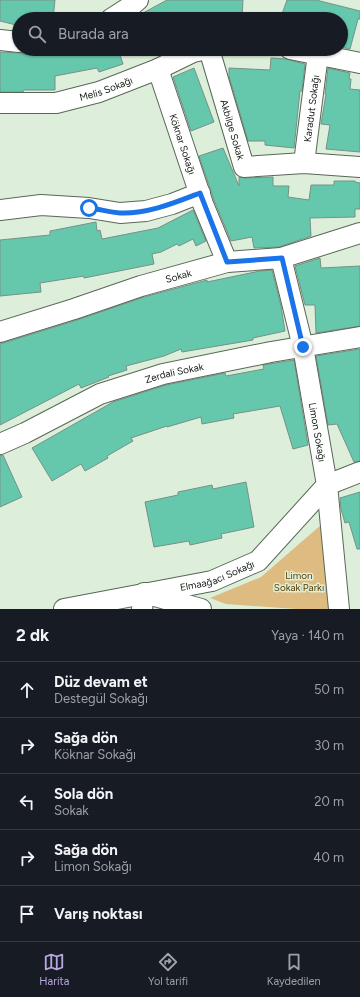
<!DOCTYPE html>
<html lang="tr">
<head>
<meta charset="utf-8">
<style>
	:root { --surface:#171b24; --page:#20242c; --text:#f1f3f6; --muted:#9ea1a6; --line:#363941; --accent:#b9a8e0 }
	body { margin:0; font-family:Figtree,sans-serif; background:var(--page); color:var(--text) }
	.stop { position:absolute; width:12px; height:12px; margin:-9px; border:3px solid #1a73e8; border-radius:50%; background:#fff }
	.stop.end { background:#1a73e8; border-color:#fff; box-shadow:0 1px 4px #0008 }
	.list { margin:0; padding:0; list-style:none }
	h2 { display:flex; justify-content:space-between; align-items:center; height:52px; margin:0; padding:0 16px; font-size:17px }
	h2 small { font-size:13px; font-weight:400; color:var(--muted) }
	.list li { display:grid; grid-template-columns:26px 1fr auto; gap:12px; align-items:center; box-sizing:border-box; height:56px; padding:0 16px; border-top:1px solid var(--line) }
	.list b { display:block; font-size:15px; white-space:nowrap }
	.list p { margin:0; font-size:13px; white-space:nowrap; color:var(--muted) }
	.list em { font-size:13px; font-style:normal; color:var(--muted) }
	.icon { flex:none; width:22px; height:22px; fill:none; stroke:currentColor; stroke-width:2; stroke-linecap:round; stroke-linejoin:round }
	.map { position:relative; flex:none; width:360px; height:609px; overflow:hidden }
	.search { position:absolute; background:var(--surface); box-shadow:0 1px 3px #0004; left:12px; right:12px; top:12px; height:44px; display:flex; align-items:center; gap:10px; box-sizing:border-box; padding:0 14px; border-radius:22px; color:var(--muted); font-size:15px }
	.sheet { height:332px; background:var(--surface) }
	nav { display:flex; justify-content:space-around; align-items:center; box-sizing:border-box; height:56px; border-top:1px solid var(--line); background:var(--surface); font-size:11px; color:var(--muted) }
	nav a { display:grid; justify-items:center; gap:2px }
	nav .on { color:var(--accent) }
	.map>svg:first-child { display:block }
</style>
</head>
<body>
<div class="map">
<svg width="360" height="609" viewBox="0 0 360 609">
	<rect width="100%" height="100%" fill="#ddefda"/>
	<path fill="#debc81" d="M322,524L330,609H296L226,604L210,598L261,577Z"/>
	<path fill="#65c8ac" stroke="#769187" d="M0,0H55L53,19H18L16,25L0,21Z
		M167,0H243L242,19L201,17L197,19H132Z
		M287,0H316L360,11V19H358L350,49L341,47V19H296L282,14Z
		M101,49H118L123,64L99,72L97,68L55,76V90H24L23,92H0V52L18,53H23V54L56,55V50L101,51Z
		M271,58L286,59L305,64L302,91H300L294,148L265,145V141H248L229,76V68L270,70Z
		M194,68L214,122L191,131L173,77Z
		M328,68L350,73L349,79H351L350,89L360,90V152L326,149L330,125L321,124L326,94H325Z
		M223,148L239,186V177L245,178L273,177V186H289L288,197L309,200L311,185H334V181H355V182L360,183V209H355V217L310,218L311,236L279,247L254,248L252,237L231,241L214,200L199,156Z
		M193,210L206,241L196,246L193,239L179,246L177,244L161,252L152,254L154,264L84,278V276L40,283L41,292L0,296V240L50,235V231L96,222L97,231L100,230L102,239L158,228Z
		M320,258L321,268L360,266V326L316,333L315,305H305L295,266Z
		M272,270L281,306L285,331L253,338V340L182,352L181,349L164,356L126,366L127,370L108,376L109,377L81,388L79,384L0,425V344L77,320L144,297L207,280V282L260,271Z
		M360,349V461L354,462L337,424L328,425L316,356Z
		M294,360L308,445L293,449L280,406L233,414L234,418L202,424L201,417L167,427V426L131,438L133,441L107,456L108,458L85,471L81,464L52,481L32,448L113,402L166,385L225,373L226,376L264,369L263,365Z
		M0,455H3L22,497L0,507Z
		M246,482L254,527L221,534L222,538L190,545L189,541L154,547L145,502L178,495V492L212,485L213,489Z
		M360,492V549H357L349,522L345,523L341,509L340,498Z"/>
	<g fill="none" stroke-linecap="round" stroke-linejoin="round">
		<g stroke="#586856" stroke-width="22">
			<g id="minor">
				<path d="M111,19L131,6L138,0"/>
				<path d="M0,40L19,42"/>
				<path id="s1" d="M209,49L244,167L304,163L360,167"/>
				<path d="M290,49L360,63"/>
				<path id="s2" d="M158,69L203,204L227,262"/>
				<path id="s3" d="M0,103H56L99,92L158,69L193,52L207,49"/>
				<path id="s4" d="M304,163L318,54"/>
				<path d="M0,210L41,205L89,208L120,213L146,211L172,204L200,193"/>
				<path id="s5" d="M281,258L303,347L327,485L339,609"/>
				<path id="s6" d="M0,332L74,309L141,286L227,262L281,258L360,233"/>
				<path id="s7" d="M0,444L25,433L100,394L163,374L271,352L360,337"/>
				<path id="s8" d="M64,609L212,581L258,561L327,485L360,472"/>
				<path d="M142,609L144,593L201,609"/>
			</g>
		</g>
		<use href="#minor" stroke="#fff" stroke-width="20"/>
	</g>
	<g fill="none" stroke-linecap="round" stroke-linejoin="round">
		<path stroke="#1a73e8" stroke-width="5" d="M89,208C99,209 109,212 120,213C148,214 174,203 200,193L227,262L282,258L303,347"/>
	</g>
	<g text-anchor="middle" dominant-baseline="central" stroke-width="3" stroke-linejoin="round" paint-order="stroke">
		<g font-size="10" fill="#141a13" stroke="#ddefda">
			<text stroke="none"><textPath href="#s3" startOffset="108">Melis Sokağı</textPath></text>
			<text stroke="none"><textPath href="#s4" startOffset="55">Karadut Sokağı</textPath></text>
			<text stroke="none"><textPath href="#s1" startOffset="84">Akbilge Sokak</textPath></text>
			<text stroke="none"><textPath href="#s2" startOffset="79">Köknar Sokağı</textPath></text>
			<text stroke="none"><textPath href="#s6" startOffset="187">Sokak</textPath></text>
			<text stroke="none"><textPath href="#s7" startOffset="189">Zerdali Sokak</textPath></text>
			<text stroke="none"><textPath href="#s5" startOffset="178">Limon Sokağı</textPath></text>
			<text stroke="none"><textPath href="#s8" startOffset="157">Elmaağacı Sokağı</textPath></text>
		</g>
		<g font-size="10" fill="#583c00" stroke="#ddefda">
			<text x="299" y="575">Limon<tspan x="299" dy="12">Sokak Parkı</tspan></text>
		</g>
	</g>
</svg>
<div class="stop" style="left:89px;top:208px"></div>
<div class="stop end" style="left:303px;top:347px"></div>
<div class="search"><svg class="icon" aria-label="search" viewBox="0 0 24 24"><circle cx="10" cy="10" r="6"/><path d="M15 15l6 6"/></svg>Burada ara</div>
</div>
<section class="sheet">
<h2>2 dk<small>Yaya · 140 m</small></h2>
<ul class="list">
<li><svg class="icon" aria-label="ahead" viewBox="0 0 24 24"><path d="M12 20V5M6 11l6-6 6 6"/></svg><div><b>Düz devam et</b><p>Destegül Sokağı</p></div><em>50 m</em></li>
<li><svg class="icon" aria-label="right" viewBox="0 0 24 24"><path d="M7 20v-9h11M14 6l5 5-5 5"/></svg><div><b>Sağa dön</b><p>Köknar Sokağı</p></div><em>30 m</em></li>
<li><svg class="icon" aria-label="left" viewBox="0 0 24 24"><path d="M17 20v-9H6M10 6l-5 5 5 5"/></svg><div><b>Sola dön</b><p>Sokak</p></div><em>20 m</em></li>
<li><svg class="icon" aria-label="right" viewBox="0 0 24 24"><path d="M7 20v-9h11M14 6l5 5-5 5"/></svg><div><b>Sağa dön</b><p>Limon Sokağı</p></div><em>40 m</em></li>
<li><svg class="icon" aria-label="arrive" viewBox="0 0 24 24"><path d="M6 21V4h12l-3 4 3 4H6"/></svg><div><b>Varış noktası</b></div></li>
</ul>
</section>
<nav>
<a class="on"><svg class="icon" aria-label="map" viewBox="0 0 24 24"><path d="M3 6l6-2 6 2 6-2v14l-6 2-6-2-6 2zM9 4v14M15 6v14"/></svg>Harita</a>
<a><svg class="icon" aria-label="directions" viewBox="0 0 24 24"><path d="M12 3l9 9-9 9-9-9zM9 14v-3h6M13 9l2 2-2 2"/></svg>Yol tarifi</a>
<a><svg class="icon" aria-label="saved" viewBox="0 0 24 24"><path d="M7 4h10v16l-5-4-5 4z"/></svg>Kaydedilen</a>
</nav>
</body>
</html>
